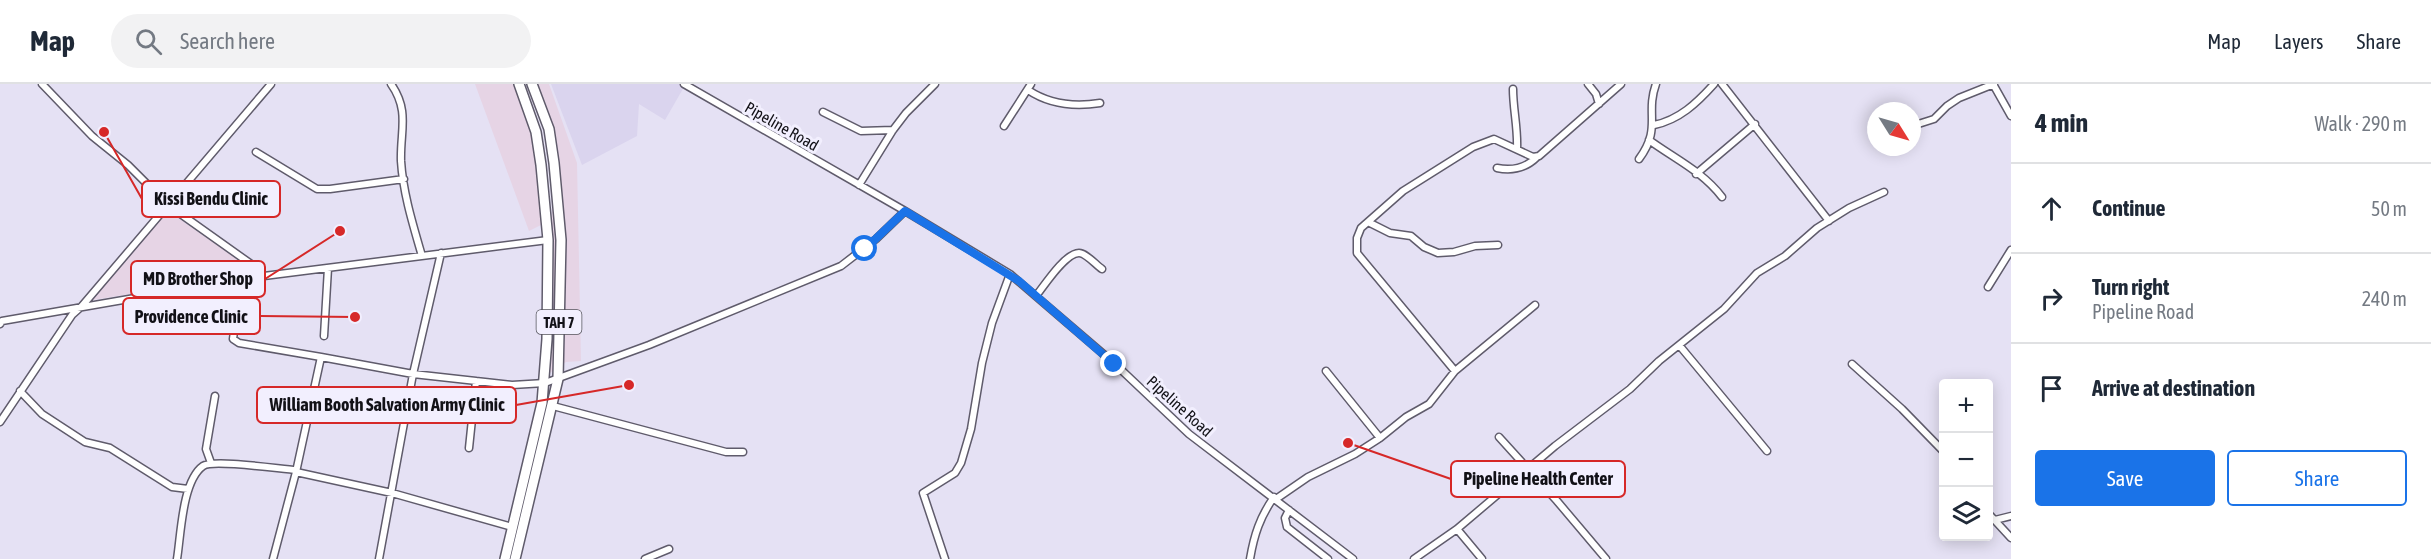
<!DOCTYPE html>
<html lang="en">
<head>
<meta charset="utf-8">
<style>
	:root { --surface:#fff; --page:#f2f2f3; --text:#1f2937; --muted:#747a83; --line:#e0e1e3; --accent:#1a73e8 }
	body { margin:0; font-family:"Asap Condensed",sans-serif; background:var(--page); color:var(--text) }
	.controls { position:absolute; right:18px; bottom:18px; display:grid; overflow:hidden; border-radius:6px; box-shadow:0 3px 15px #0003 }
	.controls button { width:54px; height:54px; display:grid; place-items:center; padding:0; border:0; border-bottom:2px solid var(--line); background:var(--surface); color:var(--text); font:30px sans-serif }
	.compass { position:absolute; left:1867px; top:18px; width:54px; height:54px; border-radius:50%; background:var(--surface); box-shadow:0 3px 15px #0003; rotate:127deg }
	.stop { position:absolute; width:18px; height:18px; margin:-14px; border:4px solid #1a73e8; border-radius:50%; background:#fff }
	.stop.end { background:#1a73e8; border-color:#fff; box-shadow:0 2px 6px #0008 }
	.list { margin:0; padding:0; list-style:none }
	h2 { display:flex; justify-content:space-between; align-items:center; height:78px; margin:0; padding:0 24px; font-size:26px }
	h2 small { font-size:20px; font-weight:400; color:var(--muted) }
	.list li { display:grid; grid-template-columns:39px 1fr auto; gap:18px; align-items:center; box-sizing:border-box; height:90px; padding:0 24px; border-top:2px solid var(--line) }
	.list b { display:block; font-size:22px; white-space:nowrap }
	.list p { margin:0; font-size:20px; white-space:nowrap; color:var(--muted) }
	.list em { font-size:20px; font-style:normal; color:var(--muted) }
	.actions { display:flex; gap:12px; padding:18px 24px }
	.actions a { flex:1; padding:14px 0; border:2px solid var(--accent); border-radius:6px; text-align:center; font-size:21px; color:var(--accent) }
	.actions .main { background:var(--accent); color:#fff }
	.icon { flex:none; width:33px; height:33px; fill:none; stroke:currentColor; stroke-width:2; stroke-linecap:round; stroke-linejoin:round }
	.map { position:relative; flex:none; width:2011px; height:475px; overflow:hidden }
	header { display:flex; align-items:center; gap:36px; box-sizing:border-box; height:84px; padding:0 30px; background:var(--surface); border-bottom:2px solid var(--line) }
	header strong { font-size:28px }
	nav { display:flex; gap:33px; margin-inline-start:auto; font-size:21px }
	.search { width:420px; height:54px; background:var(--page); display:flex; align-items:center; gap:15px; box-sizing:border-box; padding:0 21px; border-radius:33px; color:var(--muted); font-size:22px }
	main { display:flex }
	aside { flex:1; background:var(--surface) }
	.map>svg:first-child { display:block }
</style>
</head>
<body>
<header>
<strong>Map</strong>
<div class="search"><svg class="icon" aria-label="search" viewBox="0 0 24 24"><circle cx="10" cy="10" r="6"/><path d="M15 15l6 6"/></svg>Search here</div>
<nav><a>Map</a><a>Layers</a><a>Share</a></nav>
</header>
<main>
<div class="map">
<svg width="2011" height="475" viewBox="0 0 2011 475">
	<rect width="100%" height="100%" fill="#e5e1f4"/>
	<path fill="#e6d4e5" d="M475,0H521L539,40L551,136L529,147Z
		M534,0H549L577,79L581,277L566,278L550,289L553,67Z
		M168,127L250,184L247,191L93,216L90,212Z"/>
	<path fill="#dad4ee" d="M551,0H680L684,3L665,36L639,20L637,52L582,81Z"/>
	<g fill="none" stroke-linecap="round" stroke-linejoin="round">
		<g stroke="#5f5b6b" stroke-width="9">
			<path id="minor" d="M42,0L92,52L128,81L168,121L251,180L256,193
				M391,0C410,27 400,47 401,77C403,109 413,141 422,172
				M684,0L905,127L1010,190L1115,280L1189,350L1353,475
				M1588,0L1596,10L1599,20
				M1722,0L1829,137
				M1993,0L2011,32
				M1513,5C1513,25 1518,44 1517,65
				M1028,6C1049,20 1075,23 1100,19
				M823,28L861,47L893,46
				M1654,41C1679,36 1697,19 1714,0
				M1004,42L1031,0
				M1912,42L1934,35L1947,22L1959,14L1994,0
				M1649,56C1675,75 1702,87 1722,113
				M256,68L317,105H330L404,95
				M1639,75C1662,44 1645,30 1656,0
				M1497,84C1512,87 1526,84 1537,73
				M1696,90L1755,40
				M859,101L893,46L906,29L935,0
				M1368,138L1390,149L1411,152L1424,163L1438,169L1454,168L1475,162L1498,161
				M241,195L233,255L239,259L321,273
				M1988,203L2011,166
				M1036,212C1044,202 1065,169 1079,169C1086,169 1096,181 1102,185
				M0,240L2,237L256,193L548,156
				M324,252L328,184
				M1679,261L1767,367
				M1852,280L1902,325L1944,368
				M1326,287L1380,354
				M1455,287L1535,221
				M20,307L42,330L85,358L110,364L172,403L188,405
				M553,322L726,368H743
				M0,338L72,231L82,222L271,0
				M1499,353L1557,417L1606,475
				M469,364L476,297
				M211,379L206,365L215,312
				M296,388L392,409L512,443
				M1276,415L1308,393L1355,370L1380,354L1406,333L1429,320L1455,287L1357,169V154L1361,144L1403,107L1473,63L1494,55L1533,73L1539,72L1621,0
				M1289,426L1285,434L1287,443L1328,475
				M1988,429L2011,454
				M1995,436L2011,432
				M1457,445L1482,475
				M177,475C181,451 182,397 203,382C213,375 280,385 296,386
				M273,475L296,388L321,273L413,290L512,301L545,299L649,261L841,182L876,155L905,127
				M379,475L413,290L441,169
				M645,475L669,465
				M945,475L923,409L955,389L961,379L971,345L982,279L992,239L1010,190
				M1250,475C1254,451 1260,433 1274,413
				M1414,475L1457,445L1555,362L1630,305L1659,277L1724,225L1757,189L1785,172L1817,144L1849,124L1884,108"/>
		</g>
		<g stroke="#5f5b6b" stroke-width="12">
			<path id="trunk" d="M505,475L542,319L547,255L548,156L541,81L536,48L519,0
				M515,475L558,295L561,156L554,79L549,45L532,0"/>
		</g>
		<use href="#minor" stroke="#fff" stroke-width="6"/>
		<use href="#trunk" stroke="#fff" stroke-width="9"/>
	</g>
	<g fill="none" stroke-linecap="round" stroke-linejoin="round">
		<path stroke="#1a73e8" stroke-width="8" d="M865,165L905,127L1019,197L1114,280"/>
	</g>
	<g text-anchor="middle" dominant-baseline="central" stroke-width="6" stroke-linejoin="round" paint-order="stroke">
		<rect fill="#f2effe" stroke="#55545c" stroke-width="1.5" x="536.5" y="226" width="45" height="24" rx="4.5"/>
		<g font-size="15" font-weight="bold" fill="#121117">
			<text x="559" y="238">TAH 7</text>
		</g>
		<g font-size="16" fill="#121117" stroke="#f2effe">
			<text transform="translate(782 42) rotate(30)">Pipeline Road</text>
			<text transform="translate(1180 322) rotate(42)">Pipeline Road</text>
		</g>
	</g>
	<path fill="none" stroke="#d62828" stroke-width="2" d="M104 48L142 115M340 147L265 195M355 233L260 232M629 301L516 321M1348 359L1451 395"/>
	<g fill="#d62828" stroke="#f2effe" stroke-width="2">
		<circle cx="104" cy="48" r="6"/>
		<circle cx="340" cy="147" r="6"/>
		<circle cx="355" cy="233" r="6"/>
		<circle cx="629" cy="301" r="6"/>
		<circle cx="1348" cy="359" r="6"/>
	</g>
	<g fill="#f2effe" stroke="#d62828" stroke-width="2">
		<rect x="142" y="97" width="138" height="36" rx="6"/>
		<rect x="131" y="177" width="134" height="36" rx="6"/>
		<rect x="123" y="214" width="137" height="36" rx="6"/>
		<rect x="257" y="303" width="259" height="36" rx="6"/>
		<rect x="1451" y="377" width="174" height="36" rx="6"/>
	</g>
	<g font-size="18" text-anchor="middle" font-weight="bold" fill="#121117">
		<text x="211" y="121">Kissi Bendu Clinic</text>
		<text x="198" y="201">MD Brother Shop</text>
		<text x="191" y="239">Providence Clinic</text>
		<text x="387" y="327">William Booth Salvation Army Clinic</text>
		<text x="1538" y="401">Pipeline Health Center</text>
	</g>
</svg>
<div class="controls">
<button>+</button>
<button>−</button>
<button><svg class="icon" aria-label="layers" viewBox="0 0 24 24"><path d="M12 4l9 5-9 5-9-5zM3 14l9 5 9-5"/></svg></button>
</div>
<svg class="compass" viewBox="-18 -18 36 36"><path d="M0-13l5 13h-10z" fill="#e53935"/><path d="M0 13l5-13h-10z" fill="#747a83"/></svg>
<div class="stop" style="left:865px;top:165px"></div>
<div class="stop end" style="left:1114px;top:280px"></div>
</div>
<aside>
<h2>4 min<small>Walk · 290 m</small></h2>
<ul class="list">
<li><svg class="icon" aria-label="ahead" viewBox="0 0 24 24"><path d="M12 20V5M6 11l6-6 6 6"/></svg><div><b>Continue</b></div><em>50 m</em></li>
<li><svg class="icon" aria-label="right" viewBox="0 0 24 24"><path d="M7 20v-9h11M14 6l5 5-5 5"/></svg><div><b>Turn right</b><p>Pipeline Road</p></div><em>240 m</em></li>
<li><svg class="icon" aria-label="arrive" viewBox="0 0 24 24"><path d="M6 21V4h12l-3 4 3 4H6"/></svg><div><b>Arrive at destination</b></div></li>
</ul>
<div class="actions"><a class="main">Save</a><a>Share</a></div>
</aside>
</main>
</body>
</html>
